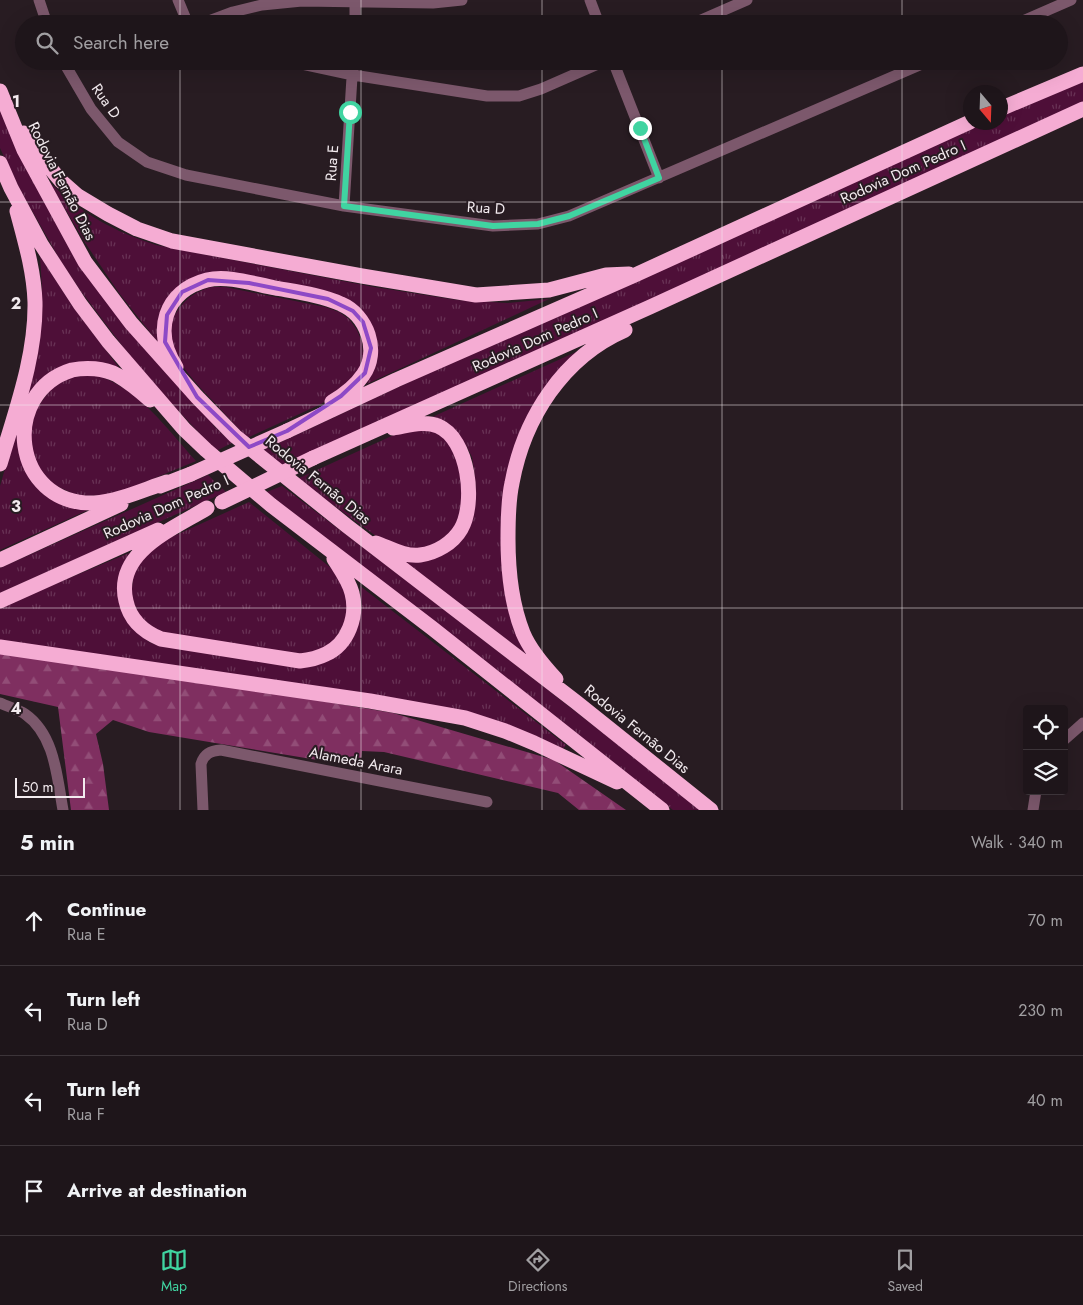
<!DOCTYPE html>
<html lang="en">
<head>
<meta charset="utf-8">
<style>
	:root { --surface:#1e151a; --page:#2b2227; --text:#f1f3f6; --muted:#a19fa2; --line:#3c3439; --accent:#40d4a1 }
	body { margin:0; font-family:Jost,sans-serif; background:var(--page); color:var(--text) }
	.controls { position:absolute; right:15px; bottom:15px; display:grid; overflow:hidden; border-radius:5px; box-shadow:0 5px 20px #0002 }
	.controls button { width:45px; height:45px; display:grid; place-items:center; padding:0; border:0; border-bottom:1px solid var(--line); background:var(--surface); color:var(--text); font:25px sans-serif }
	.compass { position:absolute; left:963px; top:85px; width:45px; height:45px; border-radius:50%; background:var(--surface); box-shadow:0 5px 20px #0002; rotate:161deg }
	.scale { position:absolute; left:15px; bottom:12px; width:70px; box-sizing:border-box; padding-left:5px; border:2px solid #f3ebef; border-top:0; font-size:14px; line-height:18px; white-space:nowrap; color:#f3ebef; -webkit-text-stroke:4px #281c22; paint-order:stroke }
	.stop { position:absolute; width:15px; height:15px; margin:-11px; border:4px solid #40d4a1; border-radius:50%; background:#fff }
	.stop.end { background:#40d4a1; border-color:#fff; box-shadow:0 1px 5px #0008 }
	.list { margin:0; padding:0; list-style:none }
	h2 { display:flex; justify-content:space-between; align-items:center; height:65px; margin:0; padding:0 20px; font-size:21px }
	h2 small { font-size:16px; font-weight:400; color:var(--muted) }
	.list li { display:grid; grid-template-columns:32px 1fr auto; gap:15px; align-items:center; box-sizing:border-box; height:90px; padding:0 20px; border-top:1px solid var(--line) }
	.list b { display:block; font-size:19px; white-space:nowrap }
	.list p { margin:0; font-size:16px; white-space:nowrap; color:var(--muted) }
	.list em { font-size:16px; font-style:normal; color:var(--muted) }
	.icon { flex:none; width:28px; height:28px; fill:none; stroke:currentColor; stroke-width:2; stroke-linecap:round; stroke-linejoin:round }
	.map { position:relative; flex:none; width:1083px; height:810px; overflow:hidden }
	.search { position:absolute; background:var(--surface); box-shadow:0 5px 20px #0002; left:15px; right:15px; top:15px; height:55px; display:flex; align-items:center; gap:12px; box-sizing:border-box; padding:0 18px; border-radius:28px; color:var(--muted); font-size:19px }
	.sheet { height:425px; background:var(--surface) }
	nav { display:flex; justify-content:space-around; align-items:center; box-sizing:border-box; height:70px; border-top:1px solid var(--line); background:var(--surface); font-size:14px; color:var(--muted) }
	nav a { display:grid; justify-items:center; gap:2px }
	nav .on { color:var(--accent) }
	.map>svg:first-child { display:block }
</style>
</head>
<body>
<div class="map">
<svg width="1083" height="810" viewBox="0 0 1083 810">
	<defs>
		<pattern id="grass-tufts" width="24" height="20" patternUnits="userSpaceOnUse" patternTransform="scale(1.25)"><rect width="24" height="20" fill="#4e0f38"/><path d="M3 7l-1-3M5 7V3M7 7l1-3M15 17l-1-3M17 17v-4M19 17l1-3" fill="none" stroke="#683255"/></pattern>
		<pattern id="forest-firs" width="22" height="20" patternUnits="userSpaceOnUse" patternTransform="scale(1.25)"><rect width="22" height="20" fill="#7f2f60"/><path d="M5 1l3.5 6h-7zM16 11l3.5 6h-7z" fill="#924d77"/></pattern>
	</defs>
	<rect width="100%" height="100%" fill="#281c22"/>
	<path fill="url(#grass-tufts)" d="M1083,81V105L280,468L262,451L548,317L984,123L1000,122L1001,115Z
		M0,110L50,209L197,397L214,426L232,443L216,451L159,390L130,356L80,290L60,260L18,186L0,148Z
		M49,182C82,214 113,231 156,245L374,287L457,300L507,303L549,299L367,384L373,367L375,351L344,298L189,282L160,345L119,293L86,244Z
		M40,256L72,305L120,369L98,365L35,388L26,469L86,507L88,510L0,550V486L9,455L41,311L42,288Z
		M212,287H225L325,307L339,312L349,319L357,330L362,342L363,355L362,366L344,389L321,404L247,438C236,426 224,413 213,401C192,379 154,342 178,310C187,297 197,291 212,287Z
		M585,348L535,406L504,535L531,658L399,558L441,555L476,491L474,470L472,457L467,447L460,437L430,418Z
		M95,375C138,387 167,429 196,461L126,490L110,495L78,496L48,482L32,458L30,418L55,383L68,377Z
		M411,430H436L454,445L464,489L458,521L451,532L431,547L406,551L376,536L297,479L396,434Z
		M208,475L226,492L0,593V568Z
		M282,486L441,607L702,810H673L264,493Z
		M249,502L336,572L347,596L348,620L328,648L302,656L163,634L141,619L131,596L134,570L141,558L165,540Z
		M129,553L122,570L139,634L149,642L160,646L294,665L353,637L359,623L362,608L360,586L566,745L563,749L507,727L0,643V607Z"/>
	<path fill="url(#forest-firs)" d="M0,653L87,662L393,713L554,760L626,810H579L558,793L384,752L362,751L360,767L149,732L113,720L96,734L103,764L109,810H71L58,707L0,694Z"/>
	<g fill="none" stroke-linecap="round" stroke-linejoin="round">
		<path stroke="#7c586c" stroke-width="11" d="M39,0L47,24
			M178,0L188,24
			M590,0L599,24
			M201,24L233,12L262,5L302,1L433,3L462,0
			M355,24V2
			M692,24L747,0
			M1016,24L1071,0
			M63,61L91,109L118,142L147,162L186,175L344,206L493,226L538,224L569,216L929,61
			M288,61L353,75L487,96H519L541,89L605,61
			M613,61L659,178
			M344,206L353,61
			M0,703C8,707 18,709 25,714C55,735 57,777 63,810
			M1064,740L1083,723
			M203,810L201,764C204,754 210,751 221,750L487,802
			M1033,810L1036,791"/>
		<path stroke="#f5acd3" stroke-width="15" d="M0,91L24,150L85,262L131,323L197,397L235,436L347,526L576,702L711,810
			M1000,109L1083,74
			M24,133L35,150L61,181L78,196L108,214L137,229L172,241L362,276L476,295L549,290L606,275L629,274
			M0,163L11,188L41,244L80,304L108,341L184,429L206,450L271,505L432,628L662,810
			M176,367C153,332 164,291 207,280C228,275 254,284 275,288C297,292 321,295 341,304C367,315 380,351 363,375C355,387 344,395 332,402
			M150,400C140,391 129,382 117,375C104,368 86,367 72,370C0,392 11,505 94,503C117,502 145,489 167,482
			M287,431L396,380L635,275L970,122
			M313,458L650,307L1083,109
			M0,464C15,412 36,357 35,302C34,271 25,241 17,211
			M160,486L191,474
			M207,508C173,529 114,552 126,601C130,620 144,632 161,639L300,661C309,660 318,658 326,654C348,644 358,616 352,593C349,581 341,570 334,559
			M376,543C390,548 405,557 420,555C436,553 453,543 461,529C476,503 469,439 438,426C424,420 407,426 393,428
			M0,560L121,504
			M0,601L158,530
			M0,647L370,701L465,718L505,731L534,743L617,782
			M556,679C543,665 530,650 523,633C511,603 508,571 508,539C508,521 508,501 512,483C524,418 563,357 625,330"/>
		<path stroke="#f5acd3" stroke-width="15" d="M191,474L287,431
			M222,502L313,458"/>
	</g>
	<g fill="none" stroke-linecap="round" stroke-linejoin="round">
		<path stroke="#40d4a1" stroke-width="6" d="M350,112L344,206L493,226L538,224L569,216L659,178L640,128"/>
	</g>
	<path fill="none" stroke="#8d49c6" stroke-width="4" stroke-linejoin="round" d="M208,280L249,283L328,299L353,311L363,322L371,348L365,373L341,396L287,431L249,447L197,397L165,342L167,315L182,292Z"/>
	<path fill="none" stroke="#f3ebef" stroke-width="1" stroke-opacity="0.55" d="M180,0V24M361,0V24M542,0V24M722,0V24M902,0V24M180,61V810M361,61V810M542,61V810M722,61V810M902,61V810M0,202H1083M0,405H1083M0,608H1083"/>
	<g text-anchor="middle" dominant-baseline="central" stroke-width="4" stroke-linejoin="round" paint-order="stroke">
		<g font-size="15" fill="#f3ebef" stroke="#281c22">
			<text transform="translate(106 101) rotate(55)">Rua D</text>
			<text transform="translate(332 163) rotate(-86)">Rua E</text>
			<text transform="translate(903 172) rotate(-24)">Rodovia Dom Pedro I</text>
			<text transform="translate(62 181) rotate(63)">Rodovia Fernão Dias</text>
			<text transform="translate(486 208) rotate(4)">Rua D</text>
			<text transform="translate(535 340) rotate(-24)">Rodovia Dom Pedro I</text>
			<text transform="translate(318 480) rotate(39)">Rodovia Fernão Dias</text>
			<text transform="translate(166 507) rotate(-24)">Rodovia Dom Pedro I</text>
			<text transform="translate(637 729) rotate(39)">Rodovia Fernão Dias</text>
			<text transform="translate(356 761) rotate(11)">Alameda Arara</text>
		</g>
	</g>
	<g font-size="16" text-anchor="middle" font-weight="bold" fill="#f3ebef" stroke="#281c22" stroke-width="4" stroke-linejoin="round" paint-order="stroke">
		<text x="16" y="107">1</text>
		<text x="16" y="309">2</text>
		<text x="16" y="512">3</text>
		<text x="16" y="714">4</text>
	</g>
</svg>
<div class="controls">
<button><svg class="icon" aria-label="locate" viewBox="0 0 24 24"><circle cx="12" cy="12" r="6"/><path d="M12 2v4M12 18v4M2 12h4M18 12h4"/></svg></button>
<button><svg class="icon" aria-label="layers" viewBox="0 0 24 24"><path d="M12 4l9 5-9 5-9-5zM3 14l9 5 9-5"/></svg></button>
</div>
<svg class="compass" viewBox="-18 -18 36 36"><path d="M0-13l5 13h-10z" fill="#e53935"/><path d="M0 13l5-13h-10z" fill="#a19fa2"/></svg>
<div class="scale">50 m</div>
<div class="stop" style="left:350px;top:112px"></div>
<div class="stop end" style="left:640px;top:128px"></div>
<div class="search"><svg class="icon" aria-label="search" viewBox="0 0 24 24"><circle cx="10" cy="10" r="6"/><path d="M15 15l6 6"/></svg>Search here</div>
</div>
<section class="sheet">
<h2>5 min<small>Walk · 340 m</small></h2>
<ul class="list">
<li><svg class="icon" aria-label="ahead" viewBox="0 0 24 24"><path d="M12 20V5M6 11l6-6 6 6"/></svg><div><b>Continue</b><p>Rua E</p></div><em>70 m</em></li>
<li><svg class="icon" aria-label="left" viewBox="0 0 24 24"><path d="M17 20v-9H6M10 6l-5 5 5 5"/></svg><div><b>Turn left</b><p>Rua D</p></div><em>230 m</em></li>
<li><svg class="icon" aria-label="left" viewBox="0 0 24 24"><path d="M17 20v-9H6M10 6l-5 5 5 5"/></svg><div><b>Turn left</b><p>Rua F</p></div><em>40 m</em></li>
<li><svg class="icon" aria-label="arrive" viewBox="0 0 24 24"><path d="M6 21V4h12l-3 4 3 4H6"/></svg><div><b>Arrive at destination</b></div></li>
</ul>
</section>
<nav>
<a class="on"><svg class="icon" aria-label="map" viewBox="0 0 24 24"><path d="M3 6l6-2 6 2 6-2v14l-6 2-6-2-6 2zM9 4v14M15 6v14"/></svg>Map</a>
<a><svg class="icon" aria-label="directions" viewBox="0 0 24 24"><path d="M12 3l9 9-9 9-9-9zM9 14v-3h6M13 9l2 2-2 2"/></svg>Directions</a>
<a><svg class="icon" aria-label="saved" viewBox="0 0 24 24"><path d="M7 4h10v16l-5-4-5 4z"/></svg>Saved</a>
</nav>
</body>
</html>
